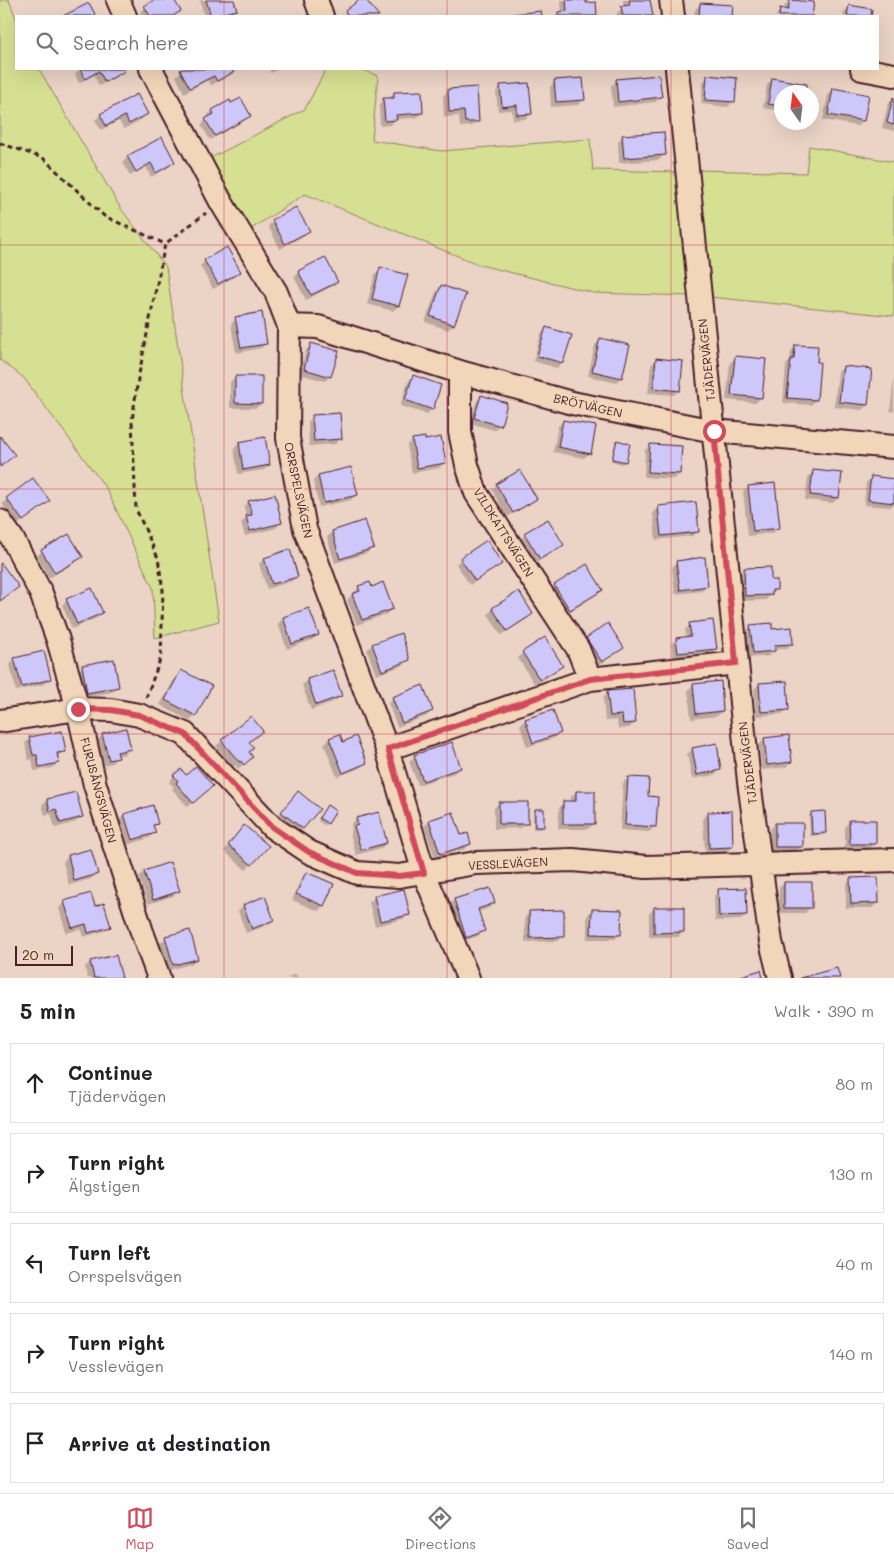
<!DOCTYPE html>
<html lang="en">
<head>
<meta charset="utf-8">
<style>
	:root { --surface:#fff; --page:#f6f6f6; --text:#202124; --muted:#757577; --line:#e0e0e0; --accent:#d1495b }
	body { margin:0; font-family:Mali,sans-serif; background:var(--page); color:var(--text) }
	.compass { position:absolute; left:774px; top:85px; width:45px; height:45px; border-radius:50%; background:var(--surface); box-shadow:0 5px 20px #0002; rotate:346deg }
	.scale { position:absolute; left:15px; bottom:12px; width:58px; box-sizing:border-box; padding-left:5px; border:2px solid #4a1f2b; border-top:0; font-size:14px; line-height:18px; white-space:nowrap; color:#4a1f2b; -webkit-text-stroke:4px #f2d6b9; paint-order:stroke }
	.stop { position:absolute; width:15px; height:15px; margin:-11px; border:4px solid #d1495b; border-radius:50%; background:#fff }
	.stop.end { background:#d1495b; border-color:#fff; box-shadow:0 1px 5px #0008 }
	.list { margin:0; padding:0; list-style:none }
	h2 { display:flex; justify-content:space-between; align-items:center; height:65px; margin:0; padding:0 20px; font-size:21px }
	h2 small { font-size:16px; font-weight:400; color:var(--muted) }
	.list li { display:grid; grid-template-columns:32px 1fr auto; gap:15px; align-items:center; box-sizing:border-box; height:80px; margin:0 10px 10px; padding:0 10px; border:1px solid var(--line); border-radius:0px }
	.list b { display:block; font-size:19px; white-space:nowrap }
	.list p { margin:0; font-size:16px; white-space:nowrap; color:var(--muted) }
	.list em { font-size:16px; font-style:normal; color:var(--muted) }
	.icon { flex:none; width:28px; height:28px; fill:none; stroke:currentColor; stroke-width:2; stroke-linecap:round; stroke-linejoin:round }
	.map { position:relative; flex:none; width:894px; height:978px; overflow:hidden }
	.search { position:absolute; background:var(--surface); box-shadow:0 5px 20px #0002; left:15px; right:15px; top:15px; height:55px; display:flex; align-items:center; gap:12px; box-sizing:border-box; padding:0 18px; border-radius:0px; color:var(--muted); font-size:19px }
	.sheet { height:515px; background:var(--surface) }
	nav { display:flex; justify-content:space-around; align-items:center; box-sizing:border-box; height:70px; border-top:1px solid var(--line); background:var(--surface); font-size:14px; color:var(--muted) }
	nav a { display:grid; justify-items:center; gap:2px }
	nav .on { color:var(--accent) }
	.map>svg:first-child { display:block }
</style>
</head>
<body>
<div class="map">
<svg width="894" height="978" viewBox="0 0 894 978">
	<rect width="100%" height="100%" fill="#ebd3c6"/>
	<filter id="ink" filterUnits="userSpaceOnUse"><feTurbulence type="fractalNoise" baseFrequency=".02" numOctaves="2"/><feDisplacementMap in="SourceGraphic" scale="10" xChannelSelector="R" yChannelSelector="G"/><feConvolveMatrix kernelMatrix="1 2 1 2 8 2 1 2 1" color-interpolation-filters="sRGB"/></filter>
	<g filter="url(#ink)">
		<path fill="#d5e092" stroke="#90805e" d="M0,0H9L16,18V69H39L121,209L166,267L219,621L155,638L153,588L106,488L23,377L0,360Z
			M326,69H360L378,76L372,140L441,151L590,139L593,170L679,172L691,296L594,293L480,265L305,194L251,229L211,158L305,109Z
			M809,146L894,162V316L710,297L699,170L806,173Z"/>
		<path fill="#0003" d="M156,0H173L179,11L174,16H142L140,12Z
			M200,0H233L236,9L230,15L224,16H204Z
			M361,0H364L377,16H341Z
			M561,0H584L585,4L595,3L596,16H555L558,13H562Z
			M623,0H649L651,16H617V13L624,7Z
			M790,0L813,3L811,16H775L781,10H784L785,5Z
			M700,4L731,6V16H694L695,10Z
			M849,7L871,10L870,16H843L844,12Z
			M80,69H123L124,71L118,76L99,86L94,75L79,83L75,74Z
			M185,69H231L232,72L227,77L211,85L208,80L184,93L176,76Z
			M269,69H278L271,73Z
			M708,77L733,101L728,107L701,104L703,82Z
			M772,80L805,85L804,92H782V111L763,108L767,85Z
			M555,81L584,100L578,105L551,107L550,87Z
			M617,81L661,97L655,102L613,107L611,86Z
			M501,86L531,114L526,119L513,120L512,110L498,111L496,92Z
			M833,89L868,96L863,121L858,126L823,120L828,95Z
			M448,90L477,121L472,126L460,127L459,116L444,117L443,96Z
			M394,93L422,113L416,118L396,119L390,125L380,126L379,105L384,99H388Z
			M893,99H894V131L882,128L888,104Z
			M231,105L249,116L244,121L210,140L201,125L208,118L207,116L212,111Z
			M147,114L142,119L124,129L119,121L101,130L95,120L101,115Z
			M623,136L664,155L659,160L619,163L618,142Z
			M128,157L174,162L169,167L151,177L146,167L130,176L123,162Z
			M273,221L308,231L303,236L280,249L268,226Z
			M205,261L239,272L234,277L213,289L200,266Z
			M381,269L406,276L398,306L393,311L367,304L375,274Z
			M299,272L336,281L331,287L306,300L294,277Z
			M441,287L464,295L453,325L448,330L425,322L436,292Z
			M236,319L266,343L261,348L236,353L231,324Z
			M546,328L562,362L557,368L533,361L541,334Z
			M600,340L621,377L616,383L588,376L595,345Z
			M311,345L330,376L325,381L299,374L306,350Z
			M796,346L816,400L811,405L783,403L786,365L790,361L791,351Z
			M735,358L761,397L756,403L726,400L730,363Z
			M656,360L679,390L674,395L648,393L651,365Z
			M843,367L867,405L862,410L834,407L838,372Z
			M235,377L261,403L256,408H230V382Z
			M413,377L432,409L427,414L400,406L408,382Z
			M894,378V412L890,411Z
			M481,396L500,425L494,430L470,423L476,402Z
			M313,416L340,439L335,444L309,446L308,422Z
			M564,421L590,453L584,458L553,452L558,426Z
			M264,439L269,465L264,470L238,474L234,448L239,443Z
			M413,440L444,463L439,468L412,473L407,445Z
			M617,442L625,462L622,464L611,461L615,444Z
			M651,445L679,474L674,479L644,477L645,450Z
			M350,468L356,494L351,500L319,507L313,481L318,476Z
			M813,471L838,498L833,503L805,500L808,477Z
			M871,478L894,480V504L890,507L864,505L866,483Z
			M497,485L535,498L530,504L507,517L492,490Z
			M749,487L778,528L773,533L748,536L743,492Z
			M7,499L43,506L17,525L2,504Z
			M249,502L281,522L276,528L245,536L241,523L246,518L244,507Z
			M659,507L698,531L692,536L656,540L653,512Z
			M547,521L562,545L557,550L534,564L520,540L525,534Z
			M364,522L372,548L367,553L335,563L327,537L332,532Z
			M42,551L81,557L76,562L49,578L37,556Z
			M264,559L297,576L292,581L267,589L259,564Z
			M461,559L500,564L470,585L456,564Z
			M677,562L707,586L702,591L675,594L672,567Z
			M745,569L770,581L776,589L766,600L741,601L740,574Z
			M555,586L601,590L596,595L565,615L550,591Z
			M359,587L371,588L392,608L386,614L357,625L347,600Z
			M67,600L102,613L97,618L72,629L62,605Z
			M493,609L532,614L527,619L501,635L488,614Z
			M309,610L317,635L312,640L287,649L278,624L283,618Z
			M690,625L715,648L710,653L673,658L671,644L676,639L686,638L685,630Z
			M751,626L771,630L792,643L787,648L774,650L769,656L748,658L746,631Z
			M400,635L409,660L404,665L376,675L367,650L372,645Z
			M587,639L623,647L597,666L582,644Z
			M523,653L562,666L535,685L518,658Z
			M15,659L49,679L44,684L16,691L10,665Z
			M83,666L117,687L112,692L82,698L78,671Z
			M181,671L195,715L190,721L160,705L176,676Z
			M308,680L341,696L335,701L311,710L302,685Z
			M759,684L788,709L782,714L756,716L754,689Z
			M693,685L722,711L717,716L691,719L688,690Z
			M608,693L635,723L629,728L618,729L617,720L605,721L603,698Z
			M393,698L432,710L427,716L397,727L388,703Z
			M250,718L246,762L238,769L235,765L233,767L216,746Z
			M525,720L560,733L554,738L527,747L520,725Z
			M103,735L130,748L125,754L117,756V757L112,763L104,765L97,740Z
			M30,738L64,751L57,757L58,763L52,768L34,771L32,759L28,760L25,743Z
			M330,739L342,743L365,763L360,768L337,777L324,744Z
			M764,740L791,761L786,767L762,770L759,745Z
			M693,749L720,770L715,775L692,779L687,754Z
			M415,756L459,768L454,773L418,785L409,761Z
			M174,776H186L206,791L188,807L172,789L174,787L169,782Z
			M628,778L647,797L655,826L649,832L620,830L623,783Z
			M576,792L594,824L588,829H558L559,808L564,802L571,803V797Z
			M75,793L81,817L76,822L55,828L51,814L45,815L42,805L47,800Z
			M293,798L318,809L297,834L277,817Z
			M499,803L526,823L521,828L494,829V808Z
			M325,809L327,823L324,825L318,821Z
			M535,810L543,827L541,829H533V812Z
			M378,813L386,843L381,848L356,855L350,833L352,830L351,824L356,819Z
			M708,813L732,846L727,852L705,853L703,818Z
			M812,813L825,833L823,835L810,836L809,815Z
			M125,815L157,823L153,828L154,833L149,838L127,845L119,820Z
			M430,821L460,837L470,844L465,849L435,858L424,826Z
			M850,821L874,843L869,848L845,849V827Z
			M775,824L802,846L796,851H770V829Z
			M239,832L251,864L246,870L224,851Z
			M90,850L96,874L91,879L69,885L63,862L68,856Z
			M144,872L178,891L173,896L148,904L139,877Z
			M306,874L332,885L323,906L318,911L292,900L301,879Z
			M851,879L878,903L872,908H846V885Z
			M784,883L811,907L805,913H779V888Z
			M490,889L494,903L489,908L478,912L484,931L478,936L461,942L449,906L454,900Z
			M719,890L746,915L741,920L715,921L714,896Z
			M375,897L409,914L403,919L375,926L369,902Z
			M65,902L94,907L109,926L104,931L83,937L81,929L66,933L59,908Z
			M243,906L273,920L268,925L246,933L238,911Z
			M654,908L683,932L678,937H649V914Z
			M592,910L620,934L615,939H587V916Z
			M530,912L563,936L558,941L525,942V917Z
			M166,938L197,958L191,964L168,970L160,943Z
			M116,956L120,978H87L85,967L90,962Z
			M296,974L298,978H286Z"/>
		<path fill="#cec7fa" stroke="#4a1f2b" d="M154,0H174L181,11L173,16H150L144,6Z
			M206,0H234L237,10L211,16Z
			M359,0H366L379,16H349L345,11Z
			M566,0H586V3L596,2L597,16H558V12L567,11Z
			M629,0H650L653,16H623L621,6L630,5Z
			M790,0L814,2L812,16H779L780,8L788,10Z
			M89,3L96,16H63Z
			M700,3L733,5L732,16H699Z
			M849,5L872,9L871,16H847Z
			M541,11L542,16H514L513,14Z
			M80,69H124L125,71L105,82L99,71L85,79Z
			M183,69H232L234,72L217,81L214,76L190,88L180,70Z
			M659,75L662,97L618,102L616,79Z
			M707,75L737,78L735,102L705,100Z
			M583,78L585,100L556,102L554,80Z
			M772,78L807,84L805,92H782V106L768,104Z
			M529,83L532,114L517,115V105L502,107L500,85Z
			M477,87L479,122H465L464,111L449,112L448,89Z
			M833,88L869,95L864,121L828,115Z
			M422,91L423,113L396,115L397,120L385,121L383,98H394V92Z
			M137,94L148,114L129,124L125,116L106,126L100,114Z
			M893,97L894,98V125L887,123Z
			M241,98L251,116L215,136L205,119L214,114L212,110L230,100L231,103Z
			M664,132L666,155L624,158L622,135Z
			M162,137L175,162L156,173L151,163L136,172L127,156Z
			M296,207L310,231L285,244L272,220Z
			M227,247L241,272L218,284L204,260Z
			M325,257L338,282L311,295L298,271Z
			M380,267L408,275L399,306L372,299Z
			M441,285L466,294L454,325L430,316Z
			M262,312L267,344L241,348L235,317Z
			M546,327L572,335L563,363L537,356Z
			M600,338L630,345L622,378L592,371Z
			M311,343L339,351L331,377L304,369Z
			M795,345L818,346L817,362H820L817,400L787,398L791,359H794Z
			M735,356L766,359L762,398L731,395Z
			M656,358L683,361L680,391L653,388Z
			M843,366L872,369L868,405L839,402Z
			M413,375L441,385L433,410L405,400Z
			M235,376H262V404L235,403Z
			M481,395L507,403L501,426L474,418Z
			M340,413L342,439L314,441L312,415Z
			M563,420L596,426L591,454L558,447Z
			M0,436L15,455L0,467Z
			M265,437L270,465L243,470L239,442Z
			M425,437V440L441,437L446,463L417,468L412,439Z
			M617,440L630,444L626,462L612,459Z
			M650,444L682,446L680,474L648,472Z
			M351,467L358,495L324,503L318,475Z
			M520,470L537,499L513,513L496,484Z
			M813,470L842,473L839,498L810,495Z
			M871,476L894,479V503L868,500Z
			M33,478L50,501L23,521L6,498Z
			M775,483L780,528L753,531L748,486Z
			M275,494L282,523L250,531L246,516L252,515L248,501Z
			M696,502L699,532L661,536L658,506Z
			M548,519L564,545L540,559L524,533Z
			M365,520L374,548L340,559L332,531Z
			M69,534L83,557L55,573L41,550Z
			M487,540L502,564L475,581L460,558Z
			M290,549L298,577L272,584L264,558Z
			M705,557L708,586L680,590L676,561Z
			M1,563L19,587L0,601V564Z
			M587,564L603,590L570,610L554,585Z
			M771,567V580H777V590H772V595L745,596L744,568Z
			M370,582L372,587L383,582L393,609L362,620L352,594L360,591L358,586Z
			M92,588L103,613L77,624L66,599Z
			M519,591L533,614L507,631L492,608Z
			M309,608L319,635L292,644L283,617Z
			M713,620L717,649L678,653L676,638L691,636L689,623Z
			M608,623L624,648L602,662L586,638Z
			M772,623V629L792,627L793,644L775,645V651L753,653L750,625Z
			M401,633L410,660L382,671L372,644Z
			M545,637L563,666L540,680L522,652Z
			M44,651L51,679L22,687L14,658Z
			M114,659L119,687L87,693L82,665Z
			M181,670L212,686L196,716L165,700Z
			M333,670L342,696L316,705L307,679Z
			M721,681L723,711L696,714L693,684Z
			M787,681L789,710L761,712L759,683Z
			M423,685L433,711L402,723L392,697Z
			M633,689L636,723L623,724L622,715L610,716L607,691Z
			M553,710L561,733L533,743L525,719Z
			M251,716L263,731L249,742L254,748L249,752L253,757L244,765L241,761L239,762L221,740Z
			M126,728L131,749L117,752L119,758L109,760L102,734Z
			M62,731L66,752L57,753L59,763L39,767L37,755H33L29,737Z
			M340,734L343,742L356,736L367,763L343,773L329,738Z
			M789,735L792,762L767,765L764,738Z
			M452,742L461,768L423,781L414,755Z
			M717,743L721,770L697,775L692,748Z
			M196,766L213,786L193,803L176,783L178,781L173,775L181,769L186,775Z
			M628,777L649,778L648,796L658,797L656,827L625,825Z
			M298,791L320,809L303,829L281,812Z
			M576,791H595V824H563V801H576Z
			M76,792L83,817L60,823L56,809L50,811L47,799Z
			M499,802H528V824H499Z
			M153,805L158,824L153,825L156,833L132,840L124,814Z
			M327,805L336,811L328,824L319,818Z
			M535,809H544V827H535Z
			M732,811L733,847L709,848L708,812Z
			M825,811L826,833L812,834L811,812Z
			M379,812L387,843L361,850L354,826L358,825L356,818Z
			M453,812L461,835L468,833L471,844L440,854L429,820Z
			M849,820H876V844H850Z
			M775,823H803V847H775Z
			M244,825L269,846L252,865L228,845Z
			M91,849L98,874L74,881L68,855Z
			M170,862L180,891L153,900L144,871Z
			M306,872L334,884L324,906L296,894Z
			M878,877L879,903L851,904L850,878Z
			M784,882H812V908H784Z
			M490,888L495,903L478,909L485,931L466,938L454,899Z
			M746,888L747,915L719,916L718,889Z
			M404,889L410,915L380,921L374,896Z
			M91,893L95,906L104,903L111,927L88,933L86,924L72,928L64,901Z
			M265,896L274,920L252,929L243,905Z
			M654,907H684V932L654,933Z
			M592,909L622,910L621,935L591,934Z
			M564,910V937L530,938L529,911Z
			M190,930L198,959L173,965L165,936Z
			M116,955L122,978H94L90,961Z
			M837,968L840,978H800Z
			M761,970L763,978H734Z"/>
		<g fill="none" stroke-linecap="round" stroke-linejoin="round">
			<g stroke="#4a1f2b" stroke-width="26">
				<path id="minor" d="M118,0L125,16
					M316,0L322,16
					M671,0L673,16
					M151,69L221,202L276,292L289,326L288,438L305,529L387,749L424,873L468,978
					M677,69L749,782L771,942L780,978
					M862,69L894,75
					M289,326L318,327L460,372L572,403L714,431L894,447
					M460,372V432L467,465L476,493L578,649L590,679
					M0,521L12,538L41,593L58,640L78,709L95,785L142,932L159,978
					M0,721L78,709L111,710L139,715L185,734L272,827L309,852L357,873L399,876L476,863L573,860L646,867L894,860
					M387,749L590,679L737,663"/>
			</g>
			<path stroke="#4a1f2b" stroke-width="3" stroke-dasharray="5 4" stroke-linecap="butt" d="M0,143L43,158L104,216L165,244
				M146,698L161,657L163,590L158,558L136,509L132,421L138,379L165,244L206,213"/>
			<use href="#minor" stroke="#f2d6b9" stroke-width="22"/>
		</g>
	</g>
	<g fill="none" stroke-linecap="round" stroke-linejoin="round" filter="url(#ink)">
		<path stroke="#d1495b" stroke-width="6" d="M78,709L111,710L139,715L185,734L272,827L309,852L357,873L399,876L424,873L388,749L590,679L736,663L714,431"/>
	</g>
	<path fill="none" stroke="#d1495b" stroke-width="1" stroke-opacity="0.55" d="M224,0V16M447,0V16M671,0V16M224,69V978M447,69V978M671,69V978M0,245H894M0,489H894M0,734H894"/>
	<g text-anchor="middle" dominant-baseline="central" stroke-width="4.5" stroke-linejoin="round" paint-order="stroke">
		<g font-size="12" fill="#4a1f2b" stroke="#f2d6b9">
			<text transform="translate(706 360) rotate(-96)">TJÄDERVÄGEN</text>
			<text transform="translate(588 405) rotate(13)">BRÖTVÄGEN</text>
			<text transform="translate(299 490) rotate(78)">ORRSPELSVÄGEN</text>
			<text transform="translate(504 532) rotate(58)">VILDKATTSVÄGEN</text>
			<text transform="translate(747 763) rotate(-97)">TJÄDERVÄGEN</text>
			<text transform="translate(99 790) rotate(75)">FURUSÅNGSVÄGEN</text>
			<text transform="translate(508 863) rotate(-3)">VESSLEVÄGEN</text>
		</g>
	</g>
</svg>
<svg class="compass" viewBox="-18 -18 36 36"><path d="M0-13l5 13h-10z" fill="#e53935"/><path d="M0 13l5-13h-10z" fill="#757577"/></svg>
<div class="scale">20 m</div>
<div class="stop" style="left:714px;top:431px"></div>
<div class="stop end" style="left:78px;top:709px"></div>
<div class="search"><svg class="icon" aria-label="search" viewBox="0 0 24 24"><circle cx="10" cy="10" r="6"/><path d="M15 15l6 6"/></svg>Search here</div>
</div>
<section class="sheet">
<h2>5 min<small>Walk · 390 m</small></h2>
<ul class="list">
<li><svg class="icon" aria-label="ahead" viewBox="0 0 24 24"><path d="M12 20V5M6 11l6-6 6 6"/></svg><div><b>Continue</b><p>Tjädervägen</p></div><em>80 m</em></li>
<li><svg class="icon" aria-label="right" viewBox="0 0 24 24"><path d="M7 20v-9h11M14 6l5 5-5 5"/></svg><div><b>Turn right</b><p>Älgstigen</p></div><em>130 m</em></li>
<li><svg class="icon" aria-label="left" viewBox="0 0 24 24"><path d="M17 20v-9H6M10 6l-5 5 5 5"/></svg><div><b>Turn left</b><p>Orrspelsvägen</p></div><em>40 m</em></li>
<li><svg class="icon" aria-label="right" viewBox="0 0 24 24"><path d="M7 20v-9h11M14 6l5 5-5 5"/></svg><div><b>Turn right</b><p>Vesslevägen</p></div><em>140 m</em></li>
<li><svg class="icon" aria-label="arrive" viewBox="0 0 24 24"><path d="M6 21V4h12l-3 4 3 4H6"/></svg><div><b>Arrive at destination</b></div></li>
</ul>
</section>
<nav>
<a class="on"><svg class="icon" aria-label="map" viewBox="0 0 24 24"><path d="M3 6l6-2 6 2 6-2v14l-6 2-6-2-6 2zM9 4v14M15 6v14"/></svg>Map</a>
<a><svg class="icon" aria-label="directions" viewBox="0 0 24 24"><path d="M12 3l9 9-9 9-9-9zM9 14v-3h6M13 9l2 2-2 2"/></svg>Directions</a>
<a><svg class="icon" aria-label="saved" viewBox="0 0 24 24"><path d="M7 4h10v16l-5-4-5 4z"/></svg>Saved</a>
</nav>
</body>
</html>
